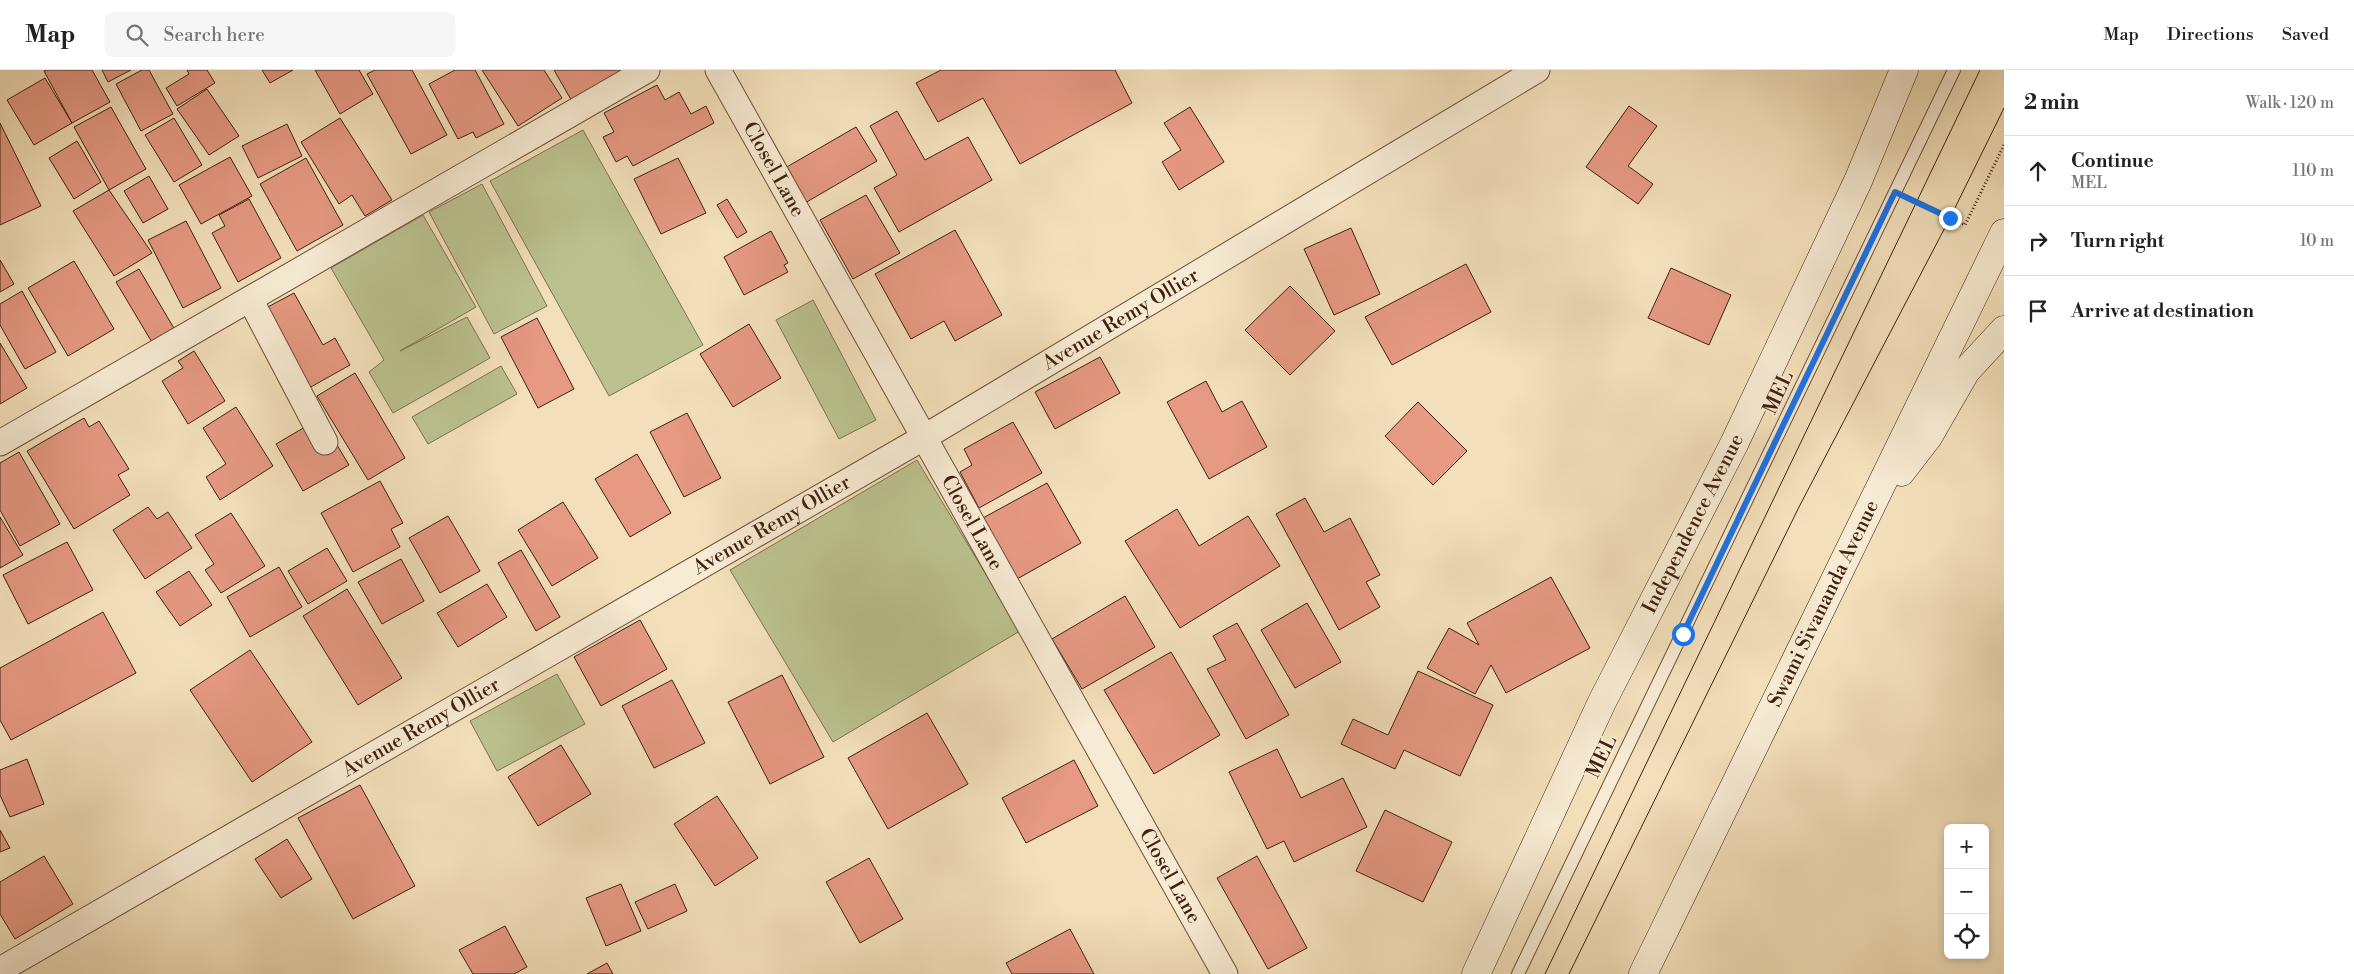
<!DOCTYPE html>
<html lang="en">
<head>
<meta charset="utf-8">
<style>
	:root { --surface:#fff; --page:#f6f6f6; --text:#222; --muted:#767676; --line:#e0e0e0 }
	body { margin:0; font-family:"Libre Bodoni",serif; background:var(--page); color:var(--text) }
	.controls { position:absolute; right:15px; bottom:15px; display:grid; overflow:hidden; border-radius:8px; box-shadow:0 2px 8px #0003 }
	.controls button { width:45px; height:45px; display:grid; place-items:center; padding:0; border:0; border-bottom:1px solid var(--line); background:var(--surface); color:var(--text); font:25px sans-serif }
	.stop { position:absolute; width:15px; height:15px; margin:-11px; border:4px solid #1a73e8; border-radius:50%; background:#fff }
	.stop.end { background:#1a73e8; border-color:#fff; box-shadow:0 1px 5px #0008 }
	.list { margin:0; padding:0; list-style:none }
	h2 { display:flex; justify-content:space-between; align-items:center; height:65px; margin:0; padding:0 20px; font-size:21px }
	h2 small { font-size:16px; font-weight:400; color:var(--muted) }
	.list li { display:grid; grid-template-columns:32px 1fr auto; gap:15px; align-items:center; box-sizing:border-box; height:70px; padding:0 20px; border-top:1px solid var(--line) }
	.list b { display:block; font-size:19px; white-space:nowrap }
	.list p { margin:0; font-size:16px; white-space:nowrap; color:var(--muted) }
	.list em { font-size:16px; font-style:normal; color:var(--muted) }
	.icon { flex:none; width:28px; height:28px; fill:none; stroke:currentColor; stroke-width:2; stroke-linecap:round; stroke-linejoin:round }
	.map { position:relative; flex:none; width:2004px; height:904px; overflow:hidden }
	header { display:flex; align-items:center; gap:30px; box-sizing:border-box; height:70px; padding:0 25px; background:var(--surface); border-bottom:1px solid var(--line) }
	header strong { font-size:24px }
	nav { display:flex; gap:28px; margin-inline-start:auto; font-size:18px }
	.search { width:350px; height:45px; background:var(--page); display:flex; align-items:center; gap:12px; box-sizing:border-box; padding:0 18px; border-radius:8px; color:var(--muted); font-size:19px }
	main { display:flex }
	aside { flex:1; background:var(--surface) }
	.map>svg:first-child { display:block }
</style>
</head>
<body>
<header>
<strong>Map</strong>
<div class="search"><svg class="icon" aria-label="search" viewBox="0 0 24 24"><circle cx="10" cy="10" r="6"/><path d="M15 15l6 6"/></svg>Search here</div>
<nav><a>Map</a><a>Directions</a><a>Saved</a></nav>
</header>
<main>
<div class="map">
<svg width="2004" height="904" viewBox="0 0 2004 904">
	<rect width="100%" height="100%" fill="#f3e0bb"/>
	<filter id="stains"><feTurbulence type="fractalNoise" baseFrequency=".004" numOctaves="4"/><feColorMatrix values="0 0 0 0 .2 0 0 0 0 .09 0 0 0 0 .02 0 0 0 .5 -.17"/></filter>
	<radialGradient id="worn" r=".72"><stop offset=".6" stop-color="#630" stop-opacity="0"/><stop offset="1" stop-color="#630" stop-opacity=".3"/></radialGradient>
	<path fill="#bbc290" stroke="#7e714f" d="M583,60L703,275L609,326L490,111Z
		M482,114L547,236L494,264L429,142Z
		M423,145L476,237L400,281L467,247L490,288L393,343L369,302L384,290L331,198Z
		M813,230L876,350L839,369L776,250Z
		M501,296L517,324L428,374L412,347Z
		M917,390L1020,561L833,672L730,500Z
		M557,604L585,654L497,701L470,651Z"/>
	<path fill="#e69983" stroke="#41200e" d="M47,0H92L110,32L72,53L44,1Z
		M102,0H131L108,12Z
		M142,0H149L173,44L141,61L116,14Z
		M187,0H207L215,13L177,36L166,18L189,4Z
		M262,0H293L270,13Z
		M315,0H359L373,24L340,44Z
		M375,0H412L447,65L411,84L367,4Z
		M455,0H475L504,54L476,68L473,62L458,69L429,14Z
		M482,0H544L562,28L518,56Z
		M554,0H623L573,33Z
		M941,0H1115L1132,33L1020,94L983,28L938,52L916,13Z
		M45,8L72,53L34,75L7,30Z
		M657,15L665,30L679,22L691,44L706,36L714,53L633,96L627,86L616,92L603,67L614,62L604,43Z
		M207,19L239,66L209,85L177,39Z
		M1629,36L1657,56L1628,96L1653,114L1638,134L1586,97Z
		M111,37L146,99L109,120L74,57Z
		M1190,37L1224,92L1179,120L1162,92L1181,80L1164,53Z
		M897,41L925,90L968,67L992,110L899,162L874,118L897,105L870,56Z
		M174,48L202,95L174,112L145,65Z
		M340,48L392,130L365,146L352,125L339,134L301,72Z
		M0,53L41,136L0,155Z
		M287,54L302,86L258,108L242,76Z
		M856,57L877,91L805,133L785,98Z
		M77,71L101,112L74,129L49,88Z
		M230,87L252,126L201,154L179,115Z
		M306,88L343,155L297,181L260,114Z
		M678,88L706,143L661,164L634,109Z
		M149,106L168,139L143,153L124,121Z
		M109,120L152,183L114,206L73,141Z
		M866,125L900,183L853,209L820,150Z
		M249,129L281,188L238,212L212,163L225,156L219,145Z
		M727,129L747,162L737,168L717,135Z
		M186,151L221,218L183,238L148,170Z
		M1351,158L1380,224L1334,245L1304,179Z
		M955,160L1002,245L955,271L944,251L911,269L875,204Z
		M771,161L788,193L784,195L788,202L744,225L724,187Z
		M0,190L14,214L0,222Z
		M74,191L114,259L68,286L28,218Z
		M1466,194L1491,242L1392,295L1365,247Z
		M1671,198L1731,225L1709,275L1648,248Z
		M139,199L175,260L153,274L116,212Z
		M1290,216L1335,261L1290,305L1245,260Z
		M22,221L56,282L25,299L0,255V234Z
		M294,223L323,275L335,268L350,295L309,318L264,239Z
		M537,248L574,319L538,338L501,267Z
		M749,254L781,308L733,337L700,284Z
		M0,273L27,318L0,334Z
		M194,281L225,331L188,354L162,311L183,298L178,291Z
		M1100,287L1120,323L1055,359L1035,322Z
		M355,303L405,388L368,410L317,326Z
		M1206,311L1222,342L1242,331L1267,377L1209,409L1167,332Z
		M1418,332L1467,381L1433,415L1385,366Z
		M236,337L273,396L220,430L206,407L226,394L203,358Z
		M687,343L721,408L684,427L650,362Z
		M84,348L89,357L99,351L129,399L118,405L130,425L74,459L27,381Z
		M1013,352L1042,403L979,438L960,402L972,395L964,379Z
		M305,357L321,384L337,375L349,395L303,421L276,374Z
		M19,382L60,454L20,476L0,440V393Z
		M637,384L671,443L630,467L595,409Z
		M380,411L403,453L391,459L400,477L353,502L321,443Z
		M1047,413L1081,473L1017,509L983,448Z
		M1305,428L1324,462L1350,448L1380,505L1366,512L1380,537L1339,560L1276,444Z
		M563,432L598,488L552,516L518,460Z
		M148,437L157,449L168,442L192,478L145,509L113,460Z
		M1177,439L1199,476L1248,446L1280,496L1180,558L1125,471Z
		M231,443L265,496L221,523L205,500L214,494L195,465Z
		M448,446L480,501L440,523L409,468Z
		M0,447L23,485L0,498Z
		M67,472L93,520L28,554L3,505Z
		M327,478L347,511L308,534L288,501Z
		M521,480L560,547L536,561L498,493Z
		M401,489L424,531L382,554L358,512Z
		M279,497L302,537L250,567L227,527Z
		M189,501L212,535L180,556L156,522Z
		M1551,507L1590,578L1506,623L1491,595L1475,624L1427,598L1449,558L1479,575L1467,553Z
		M487,514L507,547L458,577L437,543Z
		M347,519L402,608L358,635L303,546Z
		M1125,526L1155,577L1082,619L1052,569Z
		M1307,533L1341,592L1295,618L1261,560Z
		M103,542L136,603L11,670L0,650V598Z
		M640,550L667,599L601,636L574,587Z
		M1237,553L1289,645L1246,669L1207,599L1226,590L1213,566Z
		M250,580L312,672L252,712L190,620Z
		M1171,582L1220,665L1154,704L1104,620Z
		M1418,601L1493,635L1460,706L1404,680L1395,699L1341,674L1353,649L1388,665Z
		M782,605L824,687L770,714L728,632Z
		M672,610L705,673L654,698L622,636Z
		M927,643L968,714L888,759L848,688Z
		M561,675L591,724L538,756L508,707Z
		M1277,679L1301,728L1343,708L1367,757L1294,792L1284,771L1267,779L1229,702Z
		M27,689L44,734L10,747L0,725V700Z
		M1074,690L1098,736L1026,773L1002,728Z
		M360,715L415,816L353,849L298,748Z
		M717,726L758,788L715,816L674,754Z
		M1385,740L1452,772L1423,832L1356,801Z
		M0,760L10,778L0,782Z
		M287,769L312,809L281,828L255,789Z
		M44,786L73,834L15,869L0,844V812Z
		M1257,786L1307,878L1268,899L1217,808Z
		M869,788L903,849L860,873L826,812Z
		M621,814L641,861L606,876L586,828Z
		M675,814L687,841L648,859L635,832Z
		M505,856L527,897L514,904H473L459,880Z
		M1070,859L1094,904H1012L1006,893Z
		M607,893L613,904H587Z"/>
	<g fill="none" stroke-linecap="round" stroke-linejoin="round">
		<g stroke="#6e5039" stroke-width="14">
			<path id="lane" d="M1518,904L1954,0"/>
		</g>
		<g stroke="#6e5039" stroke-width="27">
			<g id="street">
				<path id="s1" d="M718,0L1225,904"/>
				<path d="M250,229L325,372"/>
				<path d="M0,373L647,0"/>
				<path id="s2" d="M0,900L923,368L1537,0"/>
			</g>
		</g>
		<g stroke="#41200e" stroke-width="29">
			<g id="secondary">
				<path d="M1901,402L1928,367L1966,301L2004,260"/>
				<path id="s3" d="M1476,904L1602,632L1734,374L1858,111L1904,0"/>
				<path id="s4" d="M1643,904L2004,163"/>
			</g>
		</g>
		<path stroke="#41200e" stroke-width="3" stroke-dasharray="1 2.5" stroke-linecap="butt" d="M1915,131L1965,155L2004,75"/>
		<use href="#lane" stroke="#f7ebd3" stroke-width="12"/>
		<use href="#street" stroke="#f7ebd3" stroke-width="25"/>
		<use href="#secondary" stroke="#f7ebd3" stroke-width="28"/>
		<path stroke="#41200e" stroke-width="1" d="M1545,904L1980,0
			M1569,904L1799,437L1950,148L2004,38"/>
	</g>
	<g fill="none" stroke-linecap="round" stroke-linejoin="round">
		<path stroke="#1a73e8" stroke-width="6" d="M1683,564L1895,122L1950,148"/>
	</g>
	<g text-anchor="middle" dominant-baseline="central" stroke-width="4" stroke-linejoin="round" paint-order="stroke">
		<g font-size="20" fill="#41200e" stroke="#f7ebd3">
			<text stroke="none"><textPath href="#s1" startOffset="114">Closel Lane</textPath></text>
			<text stroke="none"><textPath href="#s2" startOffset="1296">Avenue Remy Ollier</textPath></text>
			<text transform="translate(1779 323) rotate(-65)">MEL</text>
			<text stroke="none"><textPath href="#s1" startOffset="519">Closel Lane</textPath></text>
			<text stroke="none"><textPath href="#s3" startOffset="500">Independence Avenue</textPath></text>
			<text stroke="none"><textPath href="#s2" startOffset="891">Avenue Remy Ollier</textPath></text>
			<text stroke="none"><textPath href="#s4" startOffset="412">Swami Sivananda Avenue</textPath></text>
			<text stroke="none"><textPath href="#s2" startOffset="486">Avenue Remy Ollier</textPath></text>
			<text transform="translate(1602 687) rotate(-64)">MEL</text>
			<text stroke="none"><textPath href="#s1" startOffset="924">Closel Lane</textPath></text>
		</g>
	</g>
	<rect width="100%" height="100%" filter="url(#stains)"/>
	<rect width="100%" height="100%" fill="url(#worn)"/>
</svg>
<div class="controls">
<button>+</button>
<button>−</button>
<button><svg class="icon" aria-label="locate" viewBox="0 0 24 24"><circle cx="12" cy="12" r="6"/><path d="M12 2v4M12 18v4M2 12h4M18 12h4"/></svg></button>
</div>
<div class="stop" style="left:1683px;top:564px"></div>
<div class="stop end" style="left:1950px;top:148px"></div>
</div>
<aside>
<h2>2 min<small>Walk · 120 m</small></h2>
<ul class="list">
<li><svg class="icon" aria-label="ahead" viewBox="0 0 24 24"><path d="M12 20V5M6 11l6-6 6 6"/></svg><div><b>Continue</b><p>MEL</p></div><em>110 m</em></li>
<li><svg class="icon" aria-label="right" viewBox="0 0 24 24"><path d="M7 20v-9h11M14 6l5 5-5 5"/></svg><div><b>Turn right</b></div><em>10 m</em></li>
<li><svg class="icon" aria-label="arrive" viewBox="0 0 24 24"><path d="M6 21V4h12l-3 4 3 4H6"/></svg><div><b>Arrive at destination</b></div></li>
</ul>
</aside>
</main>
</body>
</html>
